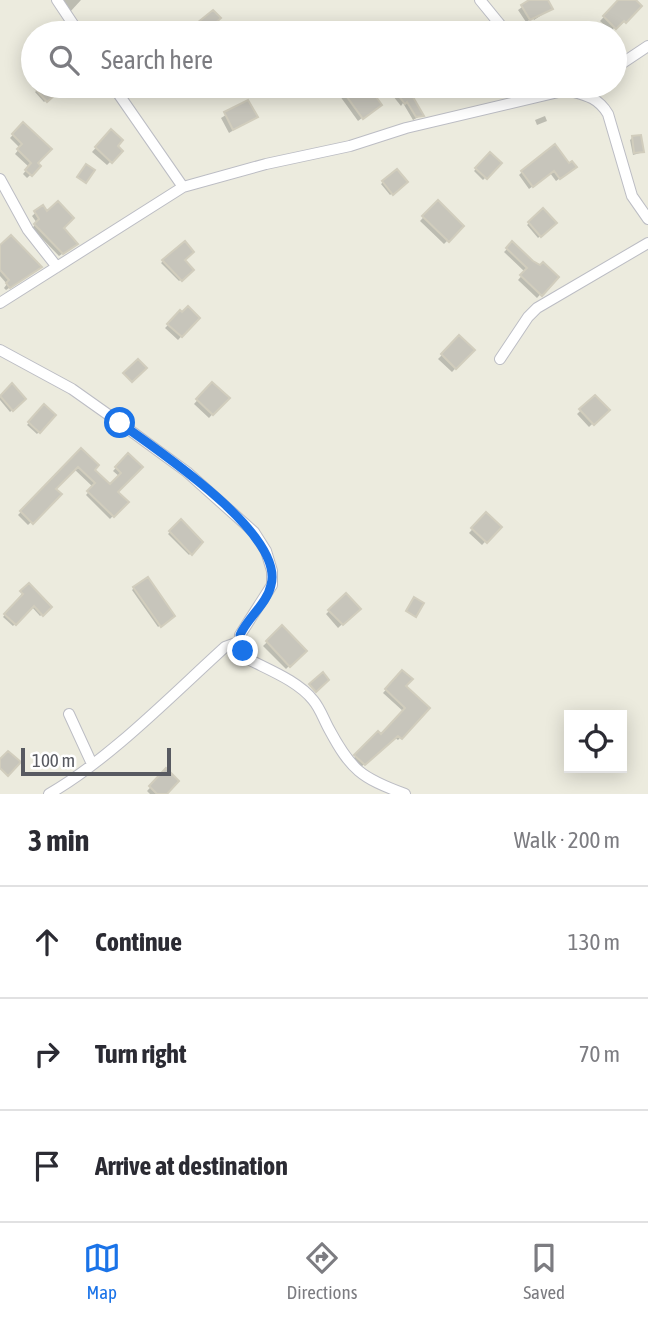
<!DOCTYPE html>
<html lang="en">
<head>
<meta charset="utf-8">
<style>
	:root { --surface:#fff; --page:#f2f2f3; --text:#2b2b33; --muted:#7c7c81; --line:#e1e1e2; --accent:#1a73e8 }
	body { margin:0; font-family:"Asap Condensed",sans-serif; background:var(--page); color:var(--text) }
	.controls { position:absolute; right:21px; bottom:21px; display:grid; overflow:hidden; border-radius:0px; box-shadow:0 4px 18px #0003 }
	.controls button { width:63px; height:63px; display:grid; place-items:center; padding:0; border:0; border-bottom:2px solid var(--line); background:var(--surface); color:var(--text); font:35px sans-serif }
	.scale { position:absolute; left:21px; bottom:18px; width:150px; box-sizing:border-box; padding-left:7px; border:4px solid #585a61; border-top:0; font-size:19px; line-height:24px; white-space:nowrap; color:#585a61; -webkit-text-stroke:5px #fff; paint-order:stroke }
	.stop { position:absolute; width:21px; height:21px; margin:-16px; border:5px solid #1a73e8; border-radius:50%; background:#fff }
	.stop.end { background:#1a73e8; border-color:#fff; box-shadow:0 2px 7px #0008 }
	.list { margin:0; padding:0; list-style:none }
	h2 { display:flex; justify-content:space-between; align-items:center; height:91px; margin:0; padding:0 28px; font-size:30px }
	h2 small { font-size:23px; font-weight:400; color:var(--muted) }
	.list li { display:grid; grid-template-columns:46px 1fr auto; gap:21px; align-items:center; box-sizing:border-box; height:112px; padding:0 28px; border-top:2px solid var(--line) }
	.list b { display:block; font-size:26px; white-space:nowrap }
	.list em { font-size:23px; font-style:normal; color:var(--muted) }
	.icon { flex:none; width:38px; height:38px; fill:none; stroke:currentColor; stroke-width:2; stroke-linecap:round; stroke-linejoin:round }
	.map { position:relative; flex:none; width:648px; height:794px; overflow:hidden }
	.search { position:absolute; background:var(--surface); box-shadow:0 4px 18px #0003; left:21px; right:21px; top:21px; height:77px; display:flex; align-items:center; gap:18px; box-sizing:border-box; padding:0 24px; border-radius:38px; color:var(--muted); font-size:26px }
	.sheet { height:427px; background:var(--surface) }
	nav { display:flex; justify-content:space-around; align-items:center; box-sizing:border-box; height:98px; border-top:2px solid var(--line); background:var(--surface); font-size:19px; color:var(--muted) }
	nav a { display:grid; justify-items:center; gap:4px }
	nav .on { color:var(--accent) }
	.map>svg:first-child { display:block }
</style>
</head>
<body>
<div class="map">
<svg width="648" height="794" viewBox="0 0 648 794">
	<rect width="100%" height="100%" fill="#ecebde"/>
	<path fill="#0003" d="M61,0H81L70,12Z
		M532,0H545L551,9L534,20L533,18L526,22L518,10Z
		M620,0H633L639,6L621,25L619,23L611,31L600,21Z
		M42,86H55L58,89L44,102L35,92Z
		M345,86H365L379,105L358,121L337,92Z
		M385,86H411L416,92L412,97L422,115L413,120L403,103L401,106Z
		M514,86H527L517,94L512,89Z
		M247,102L255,117L229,133L221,118Z
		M545,116L547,121L537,125L535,120Z
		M23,124L36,163L39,167L27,178L23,174L29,167L15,154L20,148L10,138Z
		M111,131L115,146L121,151L107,165L92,152Z
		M632,138L642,151L640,153L633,155L630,140Z
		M490,154L500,163L483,180L474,171Z
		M571,170L556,181L550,173L529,189L519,175L522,172Z
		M397,171L406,182L390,195L381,184Z
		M438,202L462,226L444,244L420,221Z
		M42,207L62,228L72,247L59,256L32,228L37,223L32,216Z
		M543,210L554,223L538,238L527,225Z
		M184,244L182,260L192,270L179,281L161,263Z
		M512,244L532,263L556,277L537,298L518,280L525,272L504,252Z
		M0,248L36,270L6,290L4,288L7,284L0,276Z
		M180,313L198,318L178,340L165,328Z
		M459,338L472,351L452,372L438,359Z
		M212,384L227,398L209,418L194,404Z
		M12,386L24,399L10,412L0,400V397Z
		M595,397L607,410L589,427L577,414Z
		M44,406L54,415L37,434L27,425Z
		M81,450L92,470L110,487L120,477L113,471L128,455L116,492L126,502L110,519L86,495L93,487L74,469L54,489L60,494L28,525L18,515Z
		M486,515L499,527L482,545L469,533Z
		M181,521L201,542L189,555L168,534Z
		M29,585L50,607L40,616L31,606L13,626L3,617Z
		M134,588L172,616L158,627L132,590Z
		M346,595L358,609L338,628L326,614Z
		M282,628L304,651L286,669L263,646Z
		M402,672L404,686L428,708L398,740L394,737L361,767L353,759L378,734L381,737L404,712L383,693Z
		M166,771L164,794H150L147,791Z"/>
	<path fill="#c7c5bb" stroke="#d1cdbd" stroke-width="2" d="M529,0H548L553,9L530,20L521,5Z
		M618,0H636L642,6L626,23L624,21L616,29L603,16Z
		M213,10L221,18L204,33H195L192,27Z
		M33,86H65L47,102Z
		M339,86H368L382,105L363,119Z
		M391,86H413L419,93L413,97L424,116L416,117L407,102L405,104Z
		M248,100L258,117L233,130L224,112Z
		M23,122L52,149L38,163L41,166L32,176L25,170L31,163L17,149L22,144L12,134Z
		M111,129L123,140L118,146L123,151L112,163L95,147Z
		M641,135L644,152L634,153L632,136Z
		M555,144L569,163L572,161L577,167L560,179L554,171L533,187L521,171Z
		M490,152L502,163L487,179L475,168Z
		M86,164L95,170L86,183L77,177Z
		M397,169L408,182L393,195L382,181Z
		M438,200L464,226L449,242L422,216Z
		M58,201L74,218L64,228L78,244L63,254L34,224L39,219L34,211L43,205L47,211Z
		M543,208L557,223L541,237L528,222Z
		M11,235L42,267L10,288L6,283L9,280L0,270V245Z
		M185,241L194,252L185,260L194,270L182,281L162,260Z
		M512,241L533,261L540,265L543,262L559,277L542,296L520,275L527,268L506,248Z
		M188,306L200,318L182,337L167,324L180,310L182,312Z
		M459,335L475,350L456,369L441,354Z
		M138,359L147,368L132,382L123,373Z
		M212,382L230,398L213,415L196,399Z
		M12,383L26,399L13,411L0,396Z
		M595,395L610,410L594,425L579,409Z
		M44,404L56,415L40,433L28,422Z
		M81,448L99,465L95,470L110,484L121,473L115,467L128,453L143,467L118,492L129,502L114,517L87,491L95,483L78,467L56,489L62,494L33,524L20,511Z
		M486,512L502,527L487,543L471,528Z
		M181,519L203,542L192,555L169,531Z
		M148,577L175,616L161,627L133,587Z
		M29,583L52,607L43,616L34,606L16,625L4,614L23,594L20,591Z
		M346,593L361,609L343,625L328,610Z
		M414,597L424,603L416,617L406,611Z
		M282,625L307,651L290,667L266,641Z
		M402,670L413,679L406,686L430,708L402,739L398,736L365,765L354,755L378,731L381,734L405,708L385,689Z
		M323,672L329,680L316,692L309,684Z
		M8,751L21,762L8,776L0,768V759Z
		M166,768L179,781L167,794H157L149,786Z"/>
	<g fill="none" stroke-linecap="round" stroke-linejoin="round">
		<g stroke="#bcbdc4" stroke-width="12">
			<path id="minor" d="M57,0L79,33
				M480,0L507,33
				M615,68L648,46
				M113,86L183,187
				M567,90C585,95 598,97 608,114L632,196L648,219
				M0,179L28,230L57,267
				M0,303L183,187L266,164L350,146L406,128L567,90L578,86
				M0,350L72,389L120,423L187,472L254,532L266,551L272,571V585L240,635C239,645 242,651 248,659C269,670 298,681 313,700C320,708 324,720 329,729C351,770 361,778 405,794
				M500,359L528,317L537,308L648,243
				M69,714L92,764
				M49,794C110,759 172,695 225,647L239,642"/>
		</g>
		<use href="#minor" stroke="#fff" stroke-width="10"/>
	</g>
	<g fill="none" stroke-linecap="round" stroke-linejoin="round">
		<path stroke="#1a73e8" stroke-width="9" d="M120,423C157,450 285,534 271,585C267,604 248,617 240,635L243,651"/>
	</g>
</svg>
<div class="controls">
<button><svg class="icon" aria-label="locate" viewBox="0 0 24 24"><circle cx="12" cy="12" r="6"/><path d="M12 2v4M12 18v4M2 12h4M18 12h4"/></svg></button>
</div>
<div class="scale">100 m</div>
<div class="stop" style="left:120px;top:423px"></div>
<div class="stop end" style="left:243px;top:651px"></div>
<div class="search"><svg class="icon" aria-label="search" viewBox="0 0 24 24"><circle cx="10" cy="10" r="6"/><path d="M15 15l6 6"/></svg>Search here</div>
</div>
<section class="sheet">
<h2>3 min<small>Walk · 200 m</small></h2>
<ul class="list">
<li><svg class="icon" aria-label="ahead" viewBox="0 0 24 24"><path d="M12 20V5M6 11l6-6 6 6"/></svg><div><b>Continue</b></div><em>130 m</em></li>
<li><svg class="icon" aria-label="right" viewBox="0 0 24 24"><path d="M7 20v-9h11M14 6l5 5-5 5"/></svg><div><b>Turn right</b></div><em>70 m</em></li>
<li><svg class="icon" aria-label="arrive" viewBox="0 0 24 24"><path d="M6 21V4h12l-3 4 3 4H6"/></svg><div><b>Arrive at destination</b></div></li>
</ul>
</section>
<nav>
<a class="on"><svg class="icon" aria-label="map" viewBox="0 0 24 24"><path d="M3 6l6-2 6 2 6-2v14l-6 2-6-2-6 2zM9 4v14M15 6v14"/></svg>Map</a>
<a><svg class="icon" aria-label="directions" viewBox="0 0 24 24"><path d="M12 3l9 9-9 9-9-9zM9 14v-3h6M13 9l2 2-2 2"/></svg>Directions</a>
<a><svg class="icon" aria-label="saved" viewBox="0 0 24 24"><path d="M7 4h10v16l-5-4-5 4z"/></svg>Saved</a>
</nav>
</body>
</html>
